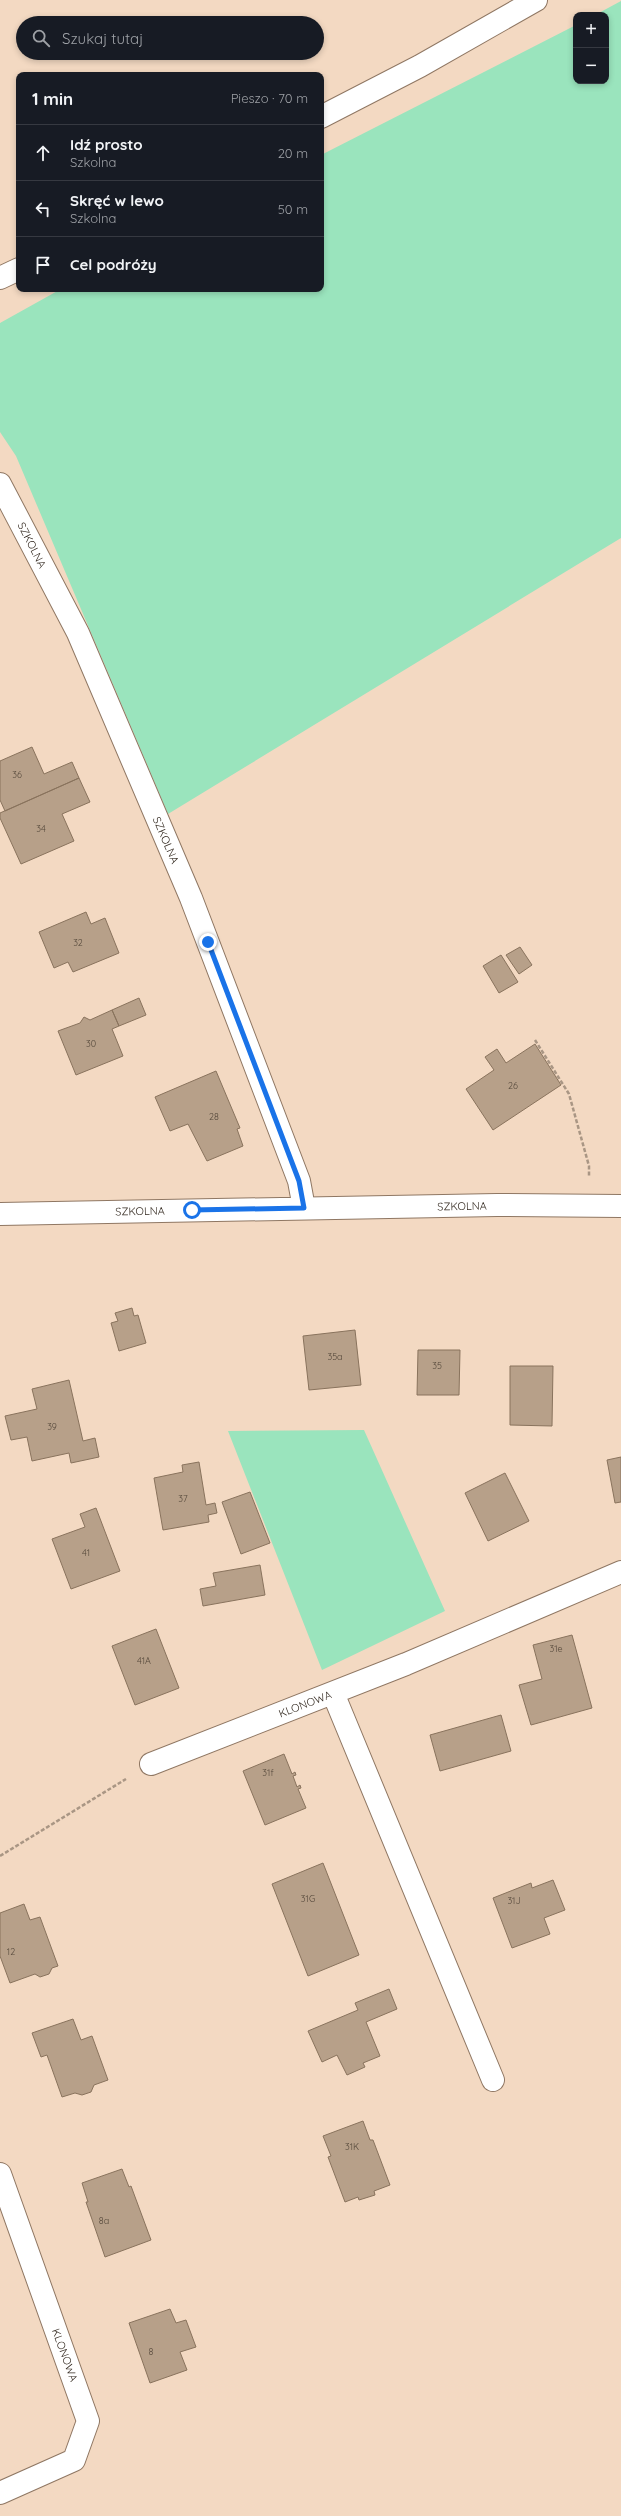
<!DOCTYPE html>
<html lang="pl">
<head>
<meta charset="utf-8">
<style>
	:root { --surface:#171b24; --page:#242831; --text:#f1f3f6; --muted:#9ea1a6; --line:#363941 }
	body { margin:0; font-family:Quicksand,sans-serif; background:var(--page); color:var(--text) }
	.controls { position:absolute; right:12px; top:12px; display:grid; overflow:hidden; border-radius:8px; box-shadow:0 2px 6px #0003 }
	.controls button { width:36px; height:36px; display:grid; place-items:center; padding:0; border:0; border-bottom:1px solid var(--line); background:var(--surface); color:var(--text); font:20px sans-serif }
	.stop { position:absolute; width:12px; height:12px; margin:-9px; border:3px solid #1a73e8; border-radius:50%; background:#fff }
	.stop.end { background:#1a73e8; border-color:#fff; box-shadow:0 1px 4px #0008 }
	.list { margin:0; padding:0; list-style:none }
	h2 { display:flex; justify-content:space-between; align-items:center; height:52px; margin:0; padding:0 16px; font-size:17px }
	h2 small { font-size:13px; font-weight:400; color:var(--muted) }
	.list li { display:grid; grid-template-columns:26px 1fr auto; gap:12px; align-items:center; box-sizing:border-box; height:56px; padding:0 16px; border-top:1px solid var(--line) }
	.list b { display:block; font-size:15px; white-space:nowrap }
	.list p { margin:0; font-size:13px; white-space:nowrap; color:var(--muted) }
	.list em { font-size:13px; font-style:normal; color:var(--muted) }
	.icon { flex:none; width:22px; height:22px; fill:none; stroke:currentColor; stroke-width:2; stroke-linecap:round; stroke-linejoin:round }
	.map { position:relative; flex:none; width:621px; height:2516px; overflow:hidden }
	.search { position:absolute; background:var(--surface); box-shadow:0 2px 6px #0003; left:16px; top:16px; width:308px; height:44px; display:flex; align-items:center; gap:10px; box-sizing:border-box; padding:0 14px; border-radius:22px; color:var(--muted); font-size:15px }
	.panel { position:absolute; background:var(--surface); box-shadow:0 2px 6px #0003; left:16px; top:72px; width:308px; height:220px; border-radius:8px }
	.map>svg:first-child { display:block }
</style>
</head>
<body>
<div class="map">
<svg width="621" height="2516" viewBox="0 0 621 2516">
	<rect width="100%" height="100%" fill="#f3d9c2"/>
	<path fill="#9ae4bd" d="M621,1V538L168,814L16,456L0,432V323L61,289H321V155L576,25V81H606V15H595Z
		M364,1430L445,1611L322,1670L228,1431Z"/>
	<path fill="#b7a089" stroke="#89735d" d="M32,747L44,774L72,762L79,778L5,811L0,800V761Z
		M79,778L90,802L62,814L74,841L21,864L0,818V813Z
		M86,912L91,924L105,918L119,953L73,972L68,962L54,968L39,932Z
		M520,947L532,965L519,974L506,955Z
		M501,955L518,982L499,993L483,966Z
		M139,998L146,1015L119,1026L112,1010Z
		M112,1010L119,1026L112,1029L123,1056L76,1075L58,1031L80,1023L84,1017L90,1020Z
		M535,1044L561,1085L493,1130L466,1089L494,1070L485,1057L497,1049L506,1063Z
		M216,1071L240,1128L237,1129L243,1146L207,1161L188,1124L170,1131L155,1097Z
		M132,1308L134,1316L138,1315L146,1343L119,1351L111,1323L118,1321L115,1313Z
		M355,1330L361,1385L309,1390L303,1336Z
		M418,1350H460L459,1395H417Z
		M510,1366H553L552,1426L510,1425Z
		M69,1380L83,1441L95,1438L99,1457L71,1463L69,1453L32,1461L27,1437L11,1440L5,1416L37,1409L32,1389Z
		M621,1457V1502L615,1503L607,1460Z
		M199,1462L206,1505L215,1503L217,1513L208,1515L209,1522L163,1530L154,1478L183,1472L182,1465Z
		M505,1473L529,1521L488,1541L465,1493Z
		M250,1492L270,1543L241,1554L222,1502Z
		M96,1508L120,1571L71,1589L52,1539L85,1527L80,1514Z
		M260,1565L265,1595L203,1606L200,1589L216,1586L213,1573Z
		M156,1629L179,1688L135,1705L112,1646Z
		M572,1635L592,1708L531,1725L519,1685L542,1679L533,1645Z
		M501,1715L511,1751L440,1771L430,1735Z
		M284,1754L292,1774L295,1772L296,1775L293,1776L297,1787L300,1785L301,1788L298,1789L306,1808L265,1825L243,1771Z
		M323,1863L359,1955L308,1976L272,1884Z
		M553,1880L565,1910L544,1918L550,1934L512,1948L493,1898L531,1883L532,1888Z
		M24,1904L30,1920L40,1917L58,1966L52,1968L49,1974L40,1977L35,1974L10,1983L0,1956V1913Z
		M389,1989L397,2009L366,2022L380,2056L363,2063L365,2067L347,2075L337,2055L322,2062L308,2031L358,2010L355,2003Z
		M73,2019L81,2040L92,2036L108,2080L94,2085L91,2092L82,2095L75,2093L62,2097L47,2055L41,2057L32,2033Z
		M363,2121L370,2140H373L390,2185L374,2191L375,2195L359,2200L358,2197L345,2202L328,2157L331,2156L323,2136Z
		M122,2169L129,2187L131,2186L151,2240L105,2257L86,2202H88L82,2183Z
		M170,2309L176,2323L186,2320L196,2347L180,2352L187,2370L150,2383L129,2323Z"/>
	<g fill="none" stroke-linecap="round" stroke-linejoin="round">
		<g stroke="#8f7763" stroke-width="24">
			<path id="minor" d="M321,117L420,66L536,0
				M0,278L19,269
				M0,484L78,633L191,898L299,1181L304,1208
				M0,1214L497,1205L621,1206
				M333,1693L493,2080
				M151,1764L406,1664L621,1572
				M0,2174L88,2421L74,2460L0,2493"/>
		</g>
		<path stroke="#a99684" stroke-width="2.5" stroke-dasharray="4 2" stroke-linecap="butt" d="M535,1040L569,1094L589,1166V1177
			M0,1856L126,1779"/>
		<use href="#minor" stroke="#fff" stroke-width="22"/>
	</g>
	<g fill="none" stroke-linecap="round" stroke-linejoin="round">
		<path stroke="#1a73e8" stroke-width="5" d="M192,1210L304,1208L299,1181L208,942"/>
	</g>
	<g text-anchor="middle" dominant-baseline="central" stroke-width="3" stroke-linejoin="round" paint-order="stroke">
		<g font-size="9" fill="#55483b">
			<text x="17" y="774">36</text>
			<text x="41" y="828">34</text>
			<text x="78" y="942">32</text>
			<text x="91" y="1043">30</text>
			<text x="513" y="1085">26</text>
			<text x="214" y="1116">28</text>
			<text x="335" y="1356">35a</text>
			<text x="437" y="1365">35</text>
			<text x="52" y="1426">39</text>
			<text x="183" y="1498">37</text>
			<text x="86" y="1552">41</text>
			<text x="556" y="1648">31e</text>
			<text x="144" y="1660">41A</text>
			<text x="268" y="1772">31f</text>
			<text x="308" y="1898">31G</text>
			<text x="514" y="1900">31J</text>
			<text x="11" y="1951">12</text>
			<text x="352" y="2146">31K</text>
			<text x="104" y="2220">8a</text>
			<text x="151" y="2351">8</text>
		</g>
		<g font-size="11" fill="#342a21" stroke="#fff">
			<text transform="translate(32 545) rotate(63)">SZKOLNA</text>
			<text transform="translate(166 840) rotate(67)">SZKOLNA</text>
			<text transform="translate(462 1206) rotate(-1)">SZKOLNA</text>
			<text transform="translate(140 1211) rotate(-1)">SZKOLNA</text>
			<text transform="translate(305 1704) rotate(-21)">KLONOWA</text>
			<text transform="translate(65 2355) rotate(70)">KLONOWA</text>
		</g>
	</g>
</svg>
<div class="controls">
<button>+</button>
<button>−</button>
</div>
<div class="stop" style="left:192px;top:1210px"></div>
<div class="stop end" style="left:208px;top:942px"></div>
<div class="search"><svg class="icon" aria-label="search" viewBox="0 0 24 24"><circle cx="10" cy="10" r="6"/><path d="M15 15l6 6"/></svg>Szukaj tutaj</div>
<section class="panel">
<h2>1 min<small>Pieszo · 70 m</small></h2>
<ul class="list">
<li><svg class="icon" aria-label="ahead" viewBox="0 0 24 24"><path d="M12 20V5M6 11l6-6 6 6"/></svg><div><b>Idź prosto</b><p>Szkolna</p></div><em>20 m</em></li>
<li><svg class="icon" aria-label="left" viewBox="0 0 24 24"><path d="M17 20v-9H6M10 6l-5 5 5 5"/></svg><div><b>Skręć w lewo</b><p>Szkolna</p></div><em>50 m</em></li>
<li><svg class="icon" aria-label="arrive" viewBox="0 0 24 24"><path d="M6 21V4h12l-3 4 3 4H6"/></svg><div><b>Cel podróży</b></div></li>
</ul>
</section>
</div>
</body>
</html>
